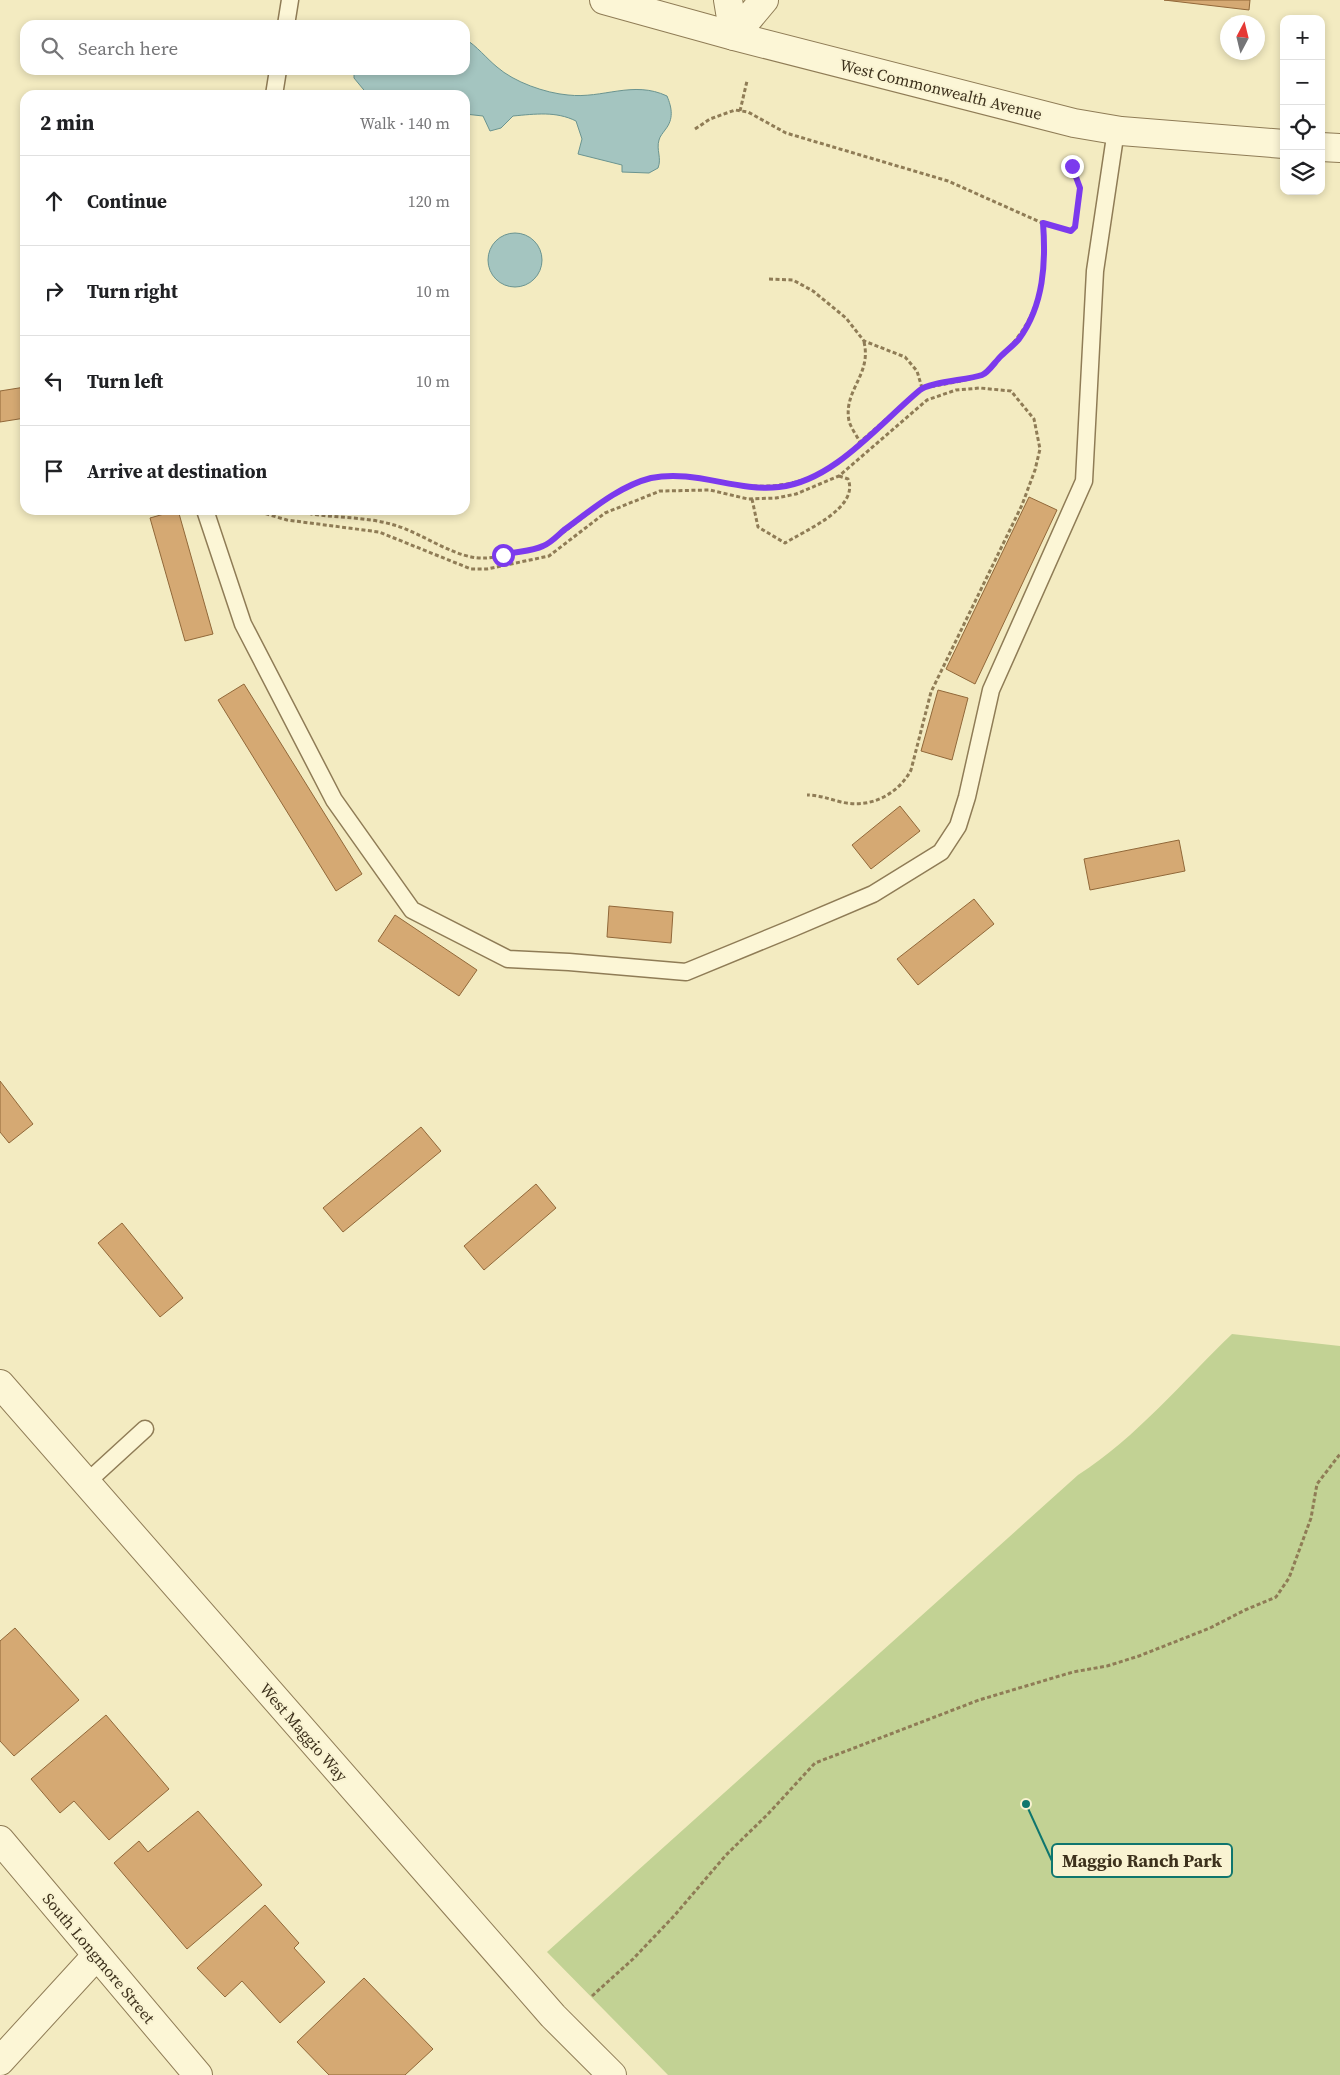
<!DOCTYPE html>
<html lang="en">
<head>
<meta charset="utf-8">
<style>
	:root { --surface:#fff; --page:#f6f6f6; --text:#202124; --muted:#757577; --line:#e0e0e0 }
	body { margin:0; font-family:"Source Serif 4",serif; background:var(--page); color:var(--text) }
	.controls { position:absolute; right:15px; top:15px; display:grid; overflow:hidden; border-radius:10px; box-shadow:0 2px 8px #0003 }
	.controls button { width:45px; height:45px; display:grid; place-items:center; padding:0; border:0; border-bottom:1px solid var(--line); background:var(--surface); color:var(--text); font:25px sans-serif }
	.compass { position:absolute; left:1220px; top:15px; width:45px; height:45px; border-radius:50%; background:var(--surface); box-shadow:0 2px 8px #0003; rotate:7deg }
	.stop { position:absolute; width:15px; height:15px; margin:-11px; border:4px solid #7c3aed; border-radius:50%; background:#fff }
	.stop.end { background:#7c3aed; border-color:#fff; box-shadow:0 1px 5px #0008 }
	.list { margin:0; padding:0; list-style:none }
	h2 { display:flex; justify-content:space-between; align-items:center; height:65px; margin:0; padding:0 20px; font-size:21px }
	h2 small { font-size:16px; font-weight:400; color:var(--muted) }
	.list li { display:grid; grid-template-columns:32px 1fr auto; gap:15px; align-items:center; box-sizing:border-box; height:90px; padding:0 20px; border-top:1px solid var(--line) }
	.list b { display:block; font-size:19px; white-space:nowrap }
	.list em { font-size:16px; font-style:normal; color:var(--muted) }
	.icon { flex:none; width:28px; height:28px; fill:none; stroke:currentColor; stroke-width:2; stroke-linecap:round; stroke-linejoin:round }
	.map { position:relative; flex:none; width:1340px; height:2075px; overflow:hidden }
	.search { position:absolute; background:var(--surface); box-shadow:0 2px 8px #0003; left:20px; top:20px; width:450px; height:55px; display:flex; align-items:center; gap:12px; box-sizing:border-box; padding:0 18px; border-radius:15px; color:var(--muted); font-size:19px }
	.panel { position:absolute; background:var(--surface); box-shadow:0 2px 8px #0003; left:20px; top:90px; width:450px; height:425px; border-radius:15px }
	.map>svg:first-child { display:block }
</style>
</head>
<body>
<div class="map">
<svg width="1340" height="2075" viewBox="0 0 1340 2075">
	<rect width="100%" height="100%" fill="#f3ebc1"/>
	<path fill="#c2d294" d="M1232,1334L1340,1346V2075H668L547,1952L1078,1475C1137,1437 1182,1382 1232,1334Z"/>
	<path fill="#a4c5c0" stroke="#6a9490" d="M465,39C477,46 486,58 497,67C514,82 545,93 568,95C603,99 633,80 667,96C672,108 674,119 665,130C663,133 660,136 659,140C656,150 662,158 658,168L649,173L622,172V165L578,154L582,139L576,121C556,111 535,114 513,116L501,128L490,131L483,116L465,114V95H368L354,78V70H465Z
		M488 260a27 27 0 1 1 54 0a27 27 0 1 1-54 0Z"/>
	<path fill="#d5a973" stroke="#916839" d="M1164,0H1250L1249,10Z
		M25,387V418L0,422V391Z
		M1029,497L1057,510L975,684L946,669Z
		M178,510L213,634L185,641L150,518Z
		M244,684L362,874L336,891L218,700Z
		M938,690L968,698L952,760L921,751Z
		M900,806L920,831L871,869L852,845Z
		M1179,840L1185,871L1090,890L1084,859Z
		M974,899L994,924L918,985L897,959Z
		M609,906L673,912L671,943L607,937Z
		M395,915L477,970L459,996L378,941Z
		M0,1081L33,1124L9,1143L0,1132Z
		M421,1127L441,1151L343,1232L323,1208Z
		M536,1184L556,1208L484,1270L464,1246Z
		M122,1223L183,1298L160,1317L98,1243Z
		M15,1628L79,1700L14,1756L0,1741V1641Z
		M106,1715L169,1789L109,1840L74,1801L60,1813L31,1779Z
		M198,1811L262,1885L187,1949L114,1863L139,1841L148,1852Z
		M265,1905L299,1943L294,1948L325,1982L280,2023L242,1981L225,1997L197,1968Z
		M364,1978L433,2049L405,2075H329L297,2042Z"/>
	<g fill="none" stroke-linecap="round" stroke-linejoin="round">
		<g stroke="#8f7c56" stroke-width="19">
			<path id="service" d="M286,25L290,0
				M274,95L278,70
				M205,510L243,624L334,800L412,910L508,959L569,962L686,972L793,928L873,894L941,852L958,826L967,797L991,690L1084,481L1095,271L1116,130
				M86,1483L145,1429"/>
		</g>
		<g stroke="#8f7c56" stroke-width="30">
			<path id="minor" d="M728,0L734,36
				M734,36L764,0
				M0,1840L198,2075
				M0,2061L97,1955"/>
		</g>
		<g stroke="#8f7c56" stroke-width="30">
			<path id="tertiary" d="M604,0L734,36L1074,123L1121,131L1284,144
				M1321,147L1340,148
				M0,1384L553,2016L612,2075"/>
		</g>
		<path stroke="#8f7c56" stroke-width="3" stroke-dasharray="4 2.5" stroke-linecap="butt" d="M740,111L747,81
			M695,129L710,119L735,110L748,112L786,133L948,181L1049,226H1057L1071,231L1072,229
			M1072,166L1078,182
			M769,279L793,280L813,291L846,318L864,341L905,357L917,371L922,388C936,386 970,380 982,375C988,373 996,362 1001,356C1040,318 1048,277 1043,224
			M864,342C872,375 843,390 849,421C851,428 857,436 860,442L922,388
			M752,499L758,527L785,543C804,531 860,508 848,479L839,476
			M253,510L287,520L379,532L471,569H487L549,556L605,513L660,491L710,490L748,499L776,498L796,494L839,476L927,400L956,390L980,388L1011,391L1034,419L1040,449L1035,470L1022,505L931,692L911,770C898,795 869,809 841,802C829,799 819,795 807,795
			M303,510L311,514C339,518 368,517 394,525C423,533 456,560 486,558C498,557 535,551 545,545C580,523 609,490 651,479C679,471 709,480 737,484C783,492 829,478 860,442
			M592,1996L633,1959L674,1916L726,1855L768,1814L815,1763L979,1700L1073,1672L1107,1666L1139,1656L1210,1628L1245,1610L1276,1597L1289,1578L1311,1518L1317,1484L1340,1454"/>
		<use href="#service" stroke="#fcf6d6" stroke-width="16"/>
		<use href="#minor" stroke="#fcf6d6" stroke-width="28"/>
		<use href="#tertiary" stroke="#fcf6d6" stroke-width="28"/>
	</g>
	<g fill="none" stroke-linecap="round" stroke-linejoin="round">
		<path stroke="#7c3aed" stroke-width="6" d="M503,555C516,551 531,552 543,546C551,543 558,535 564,530C590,511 619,486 651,478C695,469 736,492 779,487C834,481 879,424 920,390C929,382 968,380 982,375C988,373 995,362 1000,357C1006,351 1014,345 1019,339C1044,305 1046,262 1043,223L1071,231L1075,227L1080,188L1072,166"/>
	</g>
	<g text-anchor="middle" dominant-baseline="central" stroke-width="4" stroke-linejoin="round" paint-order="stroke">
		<g font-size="16" fill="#3d311c" stroke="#f9f3d2">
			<text transform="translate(941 89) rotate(14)">West Commonwealth Avenue</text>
			<text transform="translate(304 1732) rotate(49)">West Maggio Way</text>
			<text transform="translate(99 1958) rotate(50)">South Longmore Street</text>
		</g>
	</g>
	<path fill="none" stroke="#0f766e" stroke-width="2" d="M1026 1804L1052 1861"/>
	<circle fill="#0f766e" stroke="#f9f3d2" stroke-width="2" cx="1026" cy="1804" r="5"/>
	<rect fill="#f9f3d2" stroke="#0f766e" stroke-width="2" x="1052" y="1844" width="180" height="33" rx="5"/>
	<g font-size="18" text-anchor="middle" font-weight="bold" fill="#3d311c">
		<text x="1142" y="1867">Maggio Ranch Park</text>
	</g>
</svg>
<div class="controls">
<button>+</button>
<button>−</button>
<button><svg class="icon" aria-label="locate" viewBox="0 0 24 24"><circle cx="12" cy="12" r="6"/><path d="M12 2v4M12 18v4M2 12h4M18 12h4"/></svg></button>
<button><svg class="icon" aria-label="layers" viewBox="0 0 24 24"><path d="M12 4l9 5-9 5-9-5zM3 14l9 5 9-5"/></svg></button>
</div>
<svg class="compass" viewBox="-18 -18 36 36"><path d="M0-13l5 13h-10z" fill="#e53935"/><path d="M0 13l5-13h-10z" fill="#757577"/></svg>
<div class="stop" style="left:503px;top:555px"></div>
<div class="stop end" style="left:1072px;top:166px"></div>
<div class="search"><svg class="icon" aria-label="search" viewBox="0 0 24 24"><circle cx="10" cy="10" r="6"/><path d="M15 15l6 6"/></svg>Search here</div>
<section class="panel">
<h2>2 min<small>Walk · 140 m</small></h2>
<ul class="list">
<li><svg class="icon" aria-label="ahead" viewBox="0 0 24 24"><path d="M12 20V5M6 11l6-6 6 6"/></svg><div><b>Continue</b></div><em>120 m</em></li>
<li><svg class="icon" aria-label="right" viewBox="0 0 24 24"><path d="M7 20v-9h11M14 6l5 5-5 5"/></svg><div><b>Turn right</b></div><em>10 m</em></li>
<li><svg class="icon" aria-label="left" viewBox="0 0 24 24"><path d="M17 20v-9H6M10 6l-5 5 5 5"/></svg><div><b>Turn left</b></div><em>10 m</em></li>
<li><svg class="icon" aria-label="arrive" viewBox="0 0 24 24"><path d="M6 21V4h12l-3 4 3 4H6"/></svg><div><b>Arrive at destination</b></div></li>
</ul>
</section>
</div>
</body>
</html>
